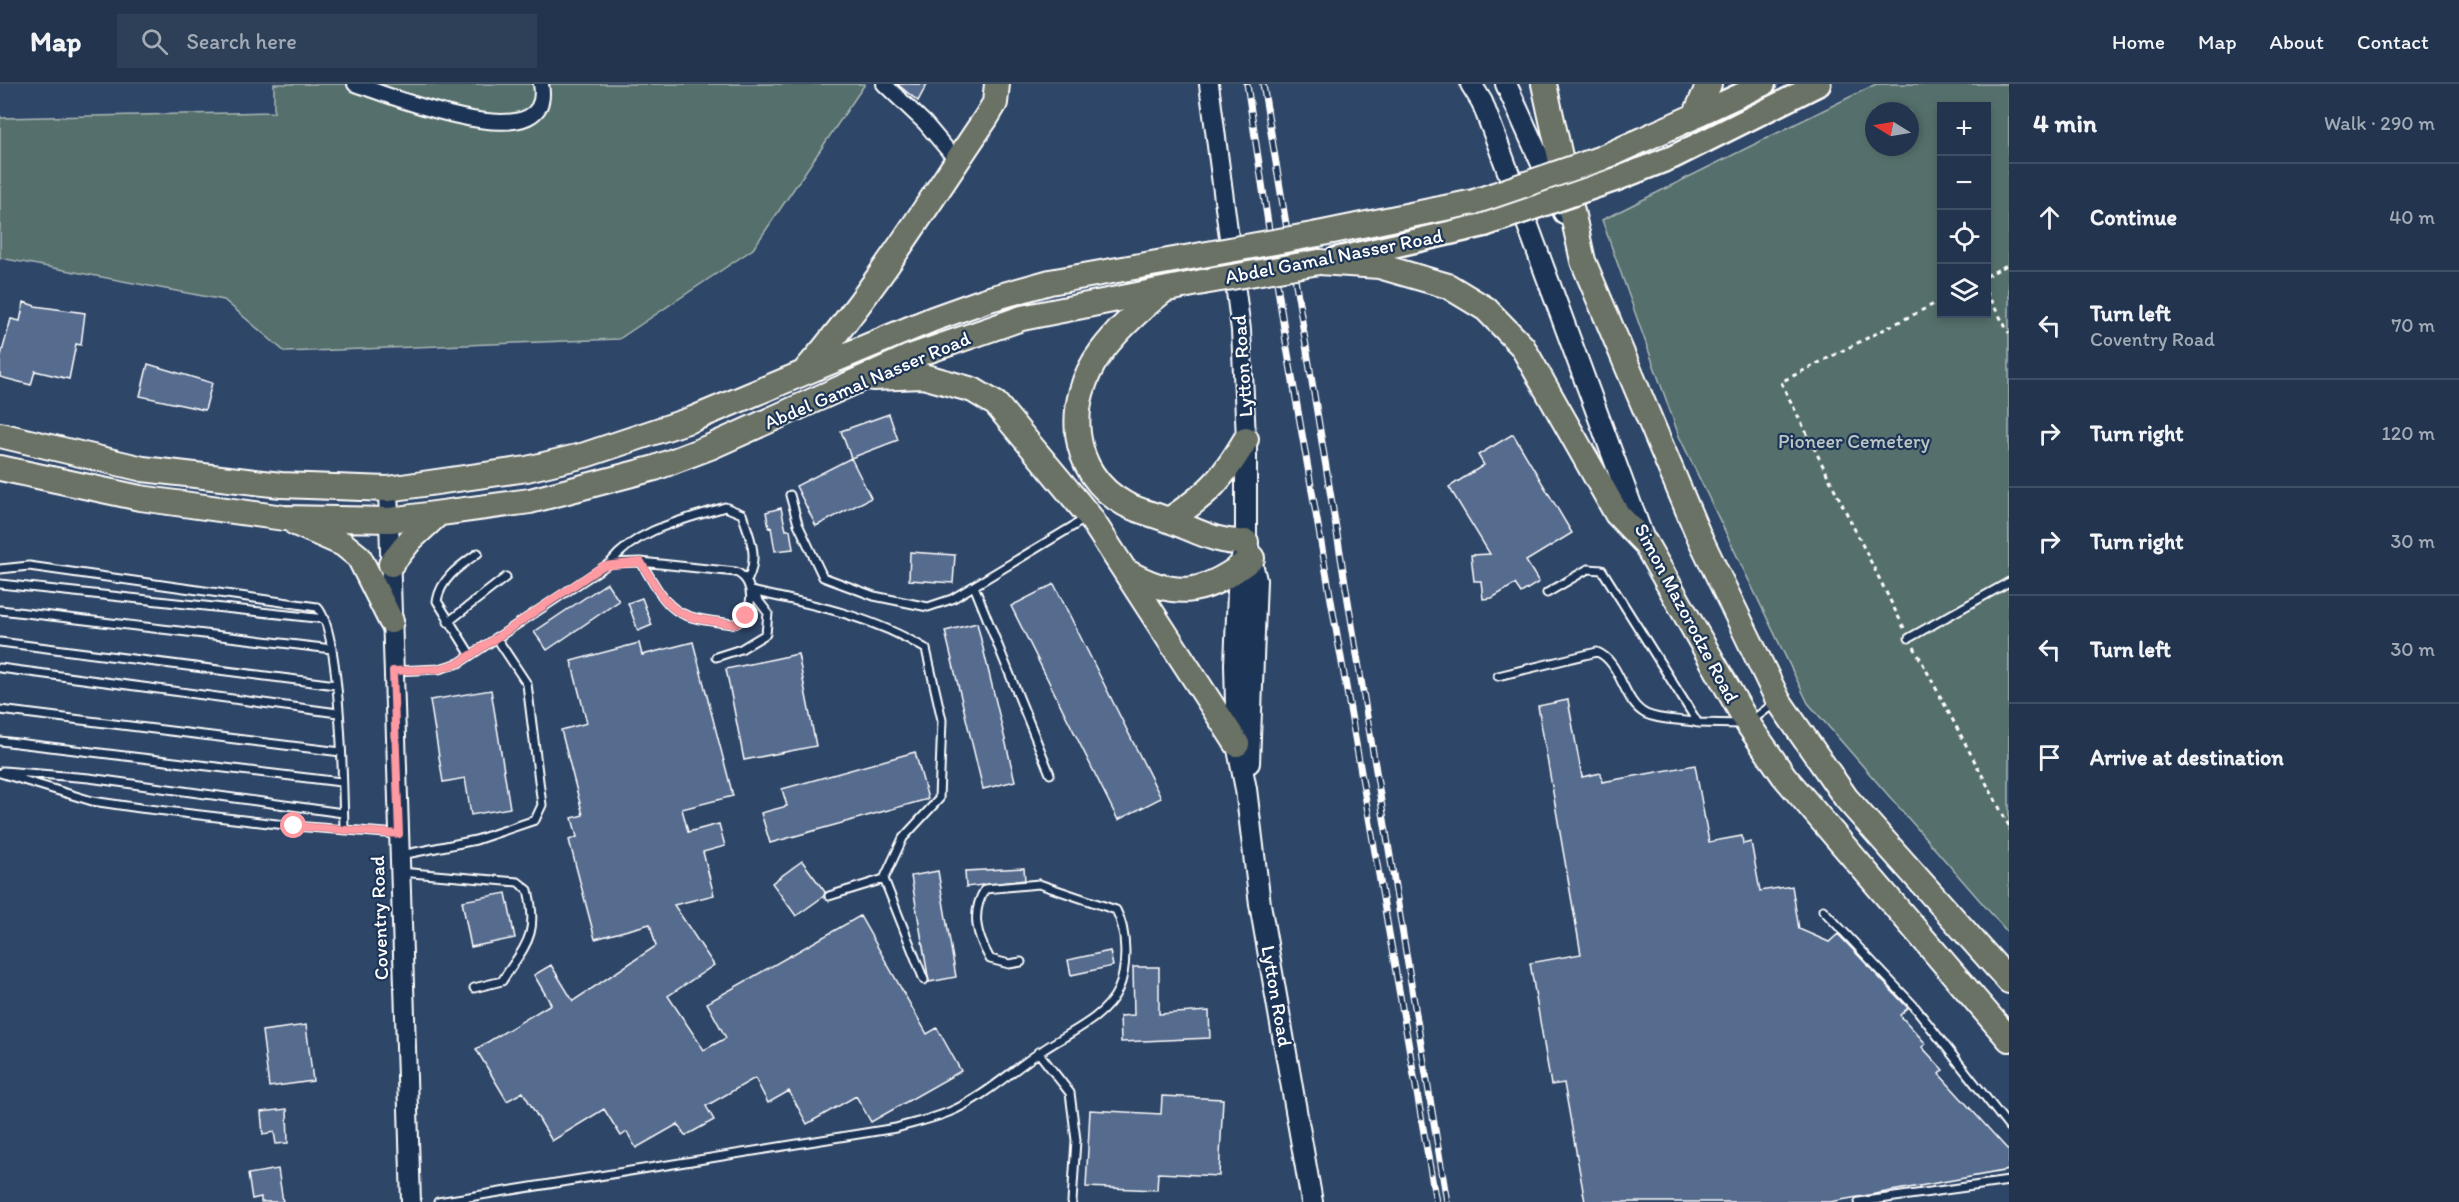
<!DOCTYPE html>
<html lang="en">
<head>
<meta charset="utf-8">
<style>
	:root { --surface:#22344e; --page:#2e3f58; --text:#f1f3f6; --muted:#a2aab6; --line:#3f4f66 }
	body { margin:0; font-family:Itim,sans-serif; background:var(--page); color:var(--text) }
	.controls { position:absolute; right:18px; top:18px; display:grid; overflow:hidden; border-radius:0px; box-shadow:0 3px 9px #0003 }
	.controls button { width:54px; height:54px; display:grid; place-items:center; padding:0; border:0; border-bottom:2px solid var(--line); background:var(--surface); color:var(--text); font:30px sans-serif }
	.compass { position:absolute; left:1865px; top:18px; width:54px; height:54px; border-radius:50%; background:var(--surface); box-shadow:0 3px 9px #0003; rotate:281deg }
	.stop { position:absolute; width:18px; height:18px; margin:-14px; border:4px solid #ff9aa2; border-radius:50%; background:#fff }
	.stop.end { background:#ff9aa2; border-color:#fff; box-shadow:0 2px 6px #0008 }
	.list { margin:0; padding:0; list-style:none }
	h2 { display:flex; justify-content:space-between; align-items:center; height:78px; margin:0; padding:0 24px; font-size:26px }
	h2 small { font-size:20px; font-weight:400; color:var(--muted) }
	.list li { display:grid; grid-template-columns:39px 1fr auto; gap:18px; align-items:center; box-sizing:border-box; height:108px; padding:0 24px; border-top:2px solid var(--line) }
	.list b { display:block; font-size:22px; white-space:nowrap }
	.list p { margin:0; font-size:20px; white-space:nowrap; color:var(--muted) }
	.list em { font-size:20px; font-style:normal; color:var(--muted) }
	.icon { flex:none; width:33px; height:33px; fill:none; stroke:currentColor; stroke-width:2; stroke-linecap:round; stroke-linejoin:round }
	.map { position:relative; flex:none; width:2009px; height:1118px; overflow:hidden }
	header { display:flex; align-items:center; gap:36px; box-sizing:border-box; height:84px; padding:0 30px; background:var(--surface); border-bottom:2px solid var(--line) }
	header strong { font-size:28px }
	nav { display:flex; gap:33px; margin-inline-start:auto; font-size:21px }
	.search { width:420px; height:54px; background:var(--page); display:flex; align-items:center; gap:15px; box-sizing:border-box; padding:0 21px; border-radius:0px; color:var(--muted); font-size:22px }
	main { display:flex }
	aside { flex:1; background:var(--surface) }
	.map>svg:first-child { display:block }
</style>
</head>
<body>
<header>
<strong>Map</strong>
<div class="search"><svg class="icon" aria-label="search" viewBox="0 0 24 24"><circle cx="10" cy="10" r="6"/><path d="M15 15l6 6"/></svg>Search here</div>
<nav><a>Home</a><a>Map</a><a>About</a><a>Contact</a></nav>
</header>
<main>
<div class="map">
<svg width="2009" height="1118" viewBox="0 0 2009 1118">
	<rect width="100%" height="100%" fill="#2e4668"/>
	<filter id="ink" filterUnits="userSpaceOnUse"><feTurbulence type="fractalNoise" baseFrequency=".0167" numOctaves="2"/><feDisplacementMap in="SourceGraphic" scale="12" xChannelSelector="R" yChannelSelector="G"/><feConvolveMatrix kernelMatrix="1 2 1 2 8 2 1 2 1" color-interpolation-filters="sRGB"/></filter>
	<g filter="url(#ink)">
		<path fill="#556f6c" stroke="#aab7b6" stroke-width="1.5" fill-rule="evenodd" d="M274,0H865L753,165L619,255L285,268L224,216L0,174V31L1,34L274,28Z
			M1876,0H2009V850L1808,619L1679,352L1602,136ZM1942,22H1986V230H1942ZM1874,27H1910V63H1874Z"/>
		<path fill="#566c8f" stroke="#fff" stroke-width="1.5" d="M897,0H927L918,17Z
			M24,218L35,222L85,229L81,261L76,260L69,295L35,287L31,301L0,293V275L11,235L20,237Z
			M148,280L212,299L205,326L140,312Z
			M889,330L898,356L851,374L841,347Z
			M1513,350L1572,449L1526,477L1539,498L1521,509L1515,500L1492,514L1483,515L1481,497H1474L1471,471L1490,470L1449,403L1484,381L1478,371Z
			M851,374L871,414L816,442L796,402Z
			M781,424L786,446H790L793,465L775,467L771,443L769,444L766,428Z
			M910,468L955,471L953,499L909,496Z
			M607,499L619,517L547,566L534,548Z
			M1054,500L1161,714L1118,736L1011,522Z
			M642,514L652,541L638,547L628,519Z
			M977,539L1015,697L983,705L945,547Z
			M693,558L733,712L682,725L688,748L719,740L725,762L703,768L714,811L674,821L714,881L668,912L704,966L726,954L707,919L860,832L927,950L937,944L961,987L871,1038L856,1012L807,1040L789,1007L768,1019L755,994L706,1022L714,1036L685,1052L678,1040L636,1064L627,1048L621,1052L604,1025L552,1057L523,1008L507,1017L476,965L551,920L534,891L551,881L573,917L656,862L650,840L595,855L569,756L577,753L572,734L583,731L561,646L587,639L571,577L639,559L642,571Z
			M798,570L816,662L744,676L726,585Z
			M491,606L510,724L471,731L465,694L443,698L430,616Z
			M1568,616L1582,693L1601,689L1602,698L1695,681L1709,758L1742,752L1743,760L1751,758L1760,807L1792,802L1799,845L1829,858L1838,850L1908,924L1900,931L1926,960L1922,963L1943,986L1939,990L2009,1067V1086L1830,1118H1585L1564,999L1551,1001L1530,879L1581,870L1538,622Z
			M915,668L928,715L770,759L761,729L787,722L782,705Z
			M802,777L825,808L824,812L796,832L772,799Z
			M1024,784L1025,796L966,803L965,787Z
			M938,787L956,893L929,898L911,792Z
			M506,809L515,854L471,863L462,817Z
			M1110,867L1113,882L1071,891L1068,876Z
			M1133,883H1159V930L1209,927L1210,954L1121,958L1120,932L1134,931Z
			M306,941L313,997L269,1003L262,947Z
			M1162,1012L1223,1015L1219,1092L1158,1089L1157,1106L1086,1103L1090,1026L1161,1030Z
			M287,1025L288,1059L276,1060L274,1048L263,1050L261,1028Z
			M278,1085L283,1118H261V1113L252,1115L248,1090Z"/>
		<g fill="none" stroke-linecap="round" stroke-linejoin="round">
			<g stroke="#fff" stroke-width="11">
				<path id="service" d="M790,411L798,440L823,493L874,512L928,523L952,515L1085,435
					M610,479C638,444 684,436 725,423L742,430C750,453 759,472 748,495
					M0,485L29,482L317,523C341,545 343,706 344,745
					M0,500L325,535
					M974,502L1050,690
					M751,507C812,520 872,532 926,565L942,636L939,715L903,754L884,795L924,896
					M1547,509L1588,485L1602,486L1698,639L1741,640
					M0,526L332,565
					M448,538L506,493
					M1909,554L2009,498
					M0,558L336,601
					M470,570L437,517C441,494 460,482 478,469
					M716,573L741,565L766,550L768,529L751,507
					M0,584L338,629
					M395,587L439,585L459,579L610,479L641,478L736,488C760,499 751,538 733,540C673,533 671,530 641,478
					M1498,592L1597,568C1622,578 1622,618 1646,630C1661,637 1682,635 1698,639
					M0,626L341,668
					M1751,637L1776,618
					M0,657L341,698
					M3,687L89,694L343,729
					M0,689L92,717L140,724L294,742L399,750
					M401,771L476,756L535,736L542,721L527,600L496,553
					M400,788L518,798L528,806C539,852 526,860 502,897L474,904
					M829,812L884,795
					M1823,826L1914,922L2009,1043
					M1038,968L1070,1009L1076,1056L1072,1118
					M438,1118L896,1044C913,1039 932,1035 949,1028C983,1014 1010,988 1040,968C1065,950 1104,936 1118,906C1128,884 1127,846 1116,826L1039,800L985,805C970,830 977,852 990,875L1009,880L1021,878
					M1859,1118L2009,1097"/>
			</g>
			<g stroke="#fff" stroke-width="18">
				<path id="minor" d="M355,0C387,10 556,80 541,0
					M884,0L925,39L957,77"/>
			</g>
			<g stroke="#fff" stroke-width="22">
				<path id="tertiary" d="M1209,0L1241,246L1246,355
					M388,405L411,1118"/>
			</g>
			<g stroke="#fff" stroke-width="24">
				<path id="secondary" d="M1471,0L1482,18L1496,55L1644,456
					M1506,0L1564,129
					M1246,355V458L1239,485L1235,580L1237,660L1246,705L1260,820L1312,1118
					M1248,463L1256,496L1249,679"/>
			</g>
			<g stroke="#fff" stroke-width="27">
				<path id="primary" d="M1695,32L1764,0
					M1617,95L1673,73L1819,0
					M1336,175L1484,141"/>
			</g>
			<g stroke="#fff" stroke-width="28">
				<path id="trunk" d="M1544,0L1583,177L1698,450L1778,616L1846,714L2009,897
					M1602,74L1695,32L1709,0
					M1318,150L1474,118
					M1319,178L1379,182L1448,202L1486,225L1522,262L1617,430L1645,459L1748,640L1784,692L2009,955
					M1163,207C1140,225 1119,244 1101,268C1065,316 1068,389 1125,420C1138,427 1153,430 1168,436C1194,445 1217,460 1246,458
					M806,286C874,208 928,119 986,34L995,19L997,0
					M873,294L923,292L973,306L996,320L1090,433L1237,660
					M0,351L143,385L281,401L388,405L527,385L585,371L693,335L933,235L986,216L1050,198L1202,171
					M0,384L140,414L284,434L390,436L530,417L655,384L710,363L910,273L1022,234L1203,198
					M1169,436C1209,409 1222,396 1246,355
					M295,439L343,460L359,473L391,537
					M391,480L411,455L437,431
					M1129,489C1179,517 1207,509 1252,474"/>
			</g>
			<path stroke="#fff" stroke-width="3" stroke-dasharray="4.5 4.5" stroke-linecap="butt" d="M1986,192L2009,180
				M1986,208L2009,249
				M1904,544L1781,298L1942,216
				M1914,563L2009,742"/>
			<use href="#service" stroke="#1d3557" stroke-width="7"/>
			<use href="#minor" stroke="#1d3557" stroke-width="14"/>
			<use href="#tertiary" stroke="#1d3557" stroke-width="18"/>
			<use href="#secondary" stroke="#1d3557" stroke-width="20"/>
			<use href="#primary" stroke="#6b7165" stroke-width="22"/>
			<use href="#trunk" stroke="#6b7165" stroke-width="24"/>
			<g stroke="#fff" stroke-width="7">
				<path id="rail" d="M1247,0L1286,258L1436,1118
					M1263,0L1447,1118"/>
			</g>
			<use href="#rail" stroke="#1d3557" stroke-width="4.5" stroke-dasharray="14" stroke-linecap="butt"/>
			<g stroke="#fff" stroke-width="27" stroke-linecap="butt">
				<path id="primary-bridge" d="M1484,141L1617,95"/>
			</g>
			<g stroke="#fff" stroke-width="28" stroke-linecap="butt">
				<path id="trunk-bridge" d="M1474,118L1602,74
					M1202,171L1318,150
					M1203,198L1319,178"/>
			</g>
			<use href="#primary-bridge" stroke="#6b7165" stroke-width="22"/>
			<use href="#trunk-bridge" stroke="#6b7165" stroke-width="24"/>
		</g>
	</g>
	<g fill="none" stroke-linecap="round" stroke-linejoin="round" filter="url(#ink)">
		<path stroke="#ff9aa2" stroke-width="8" d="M294,742L399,750L393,587L439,585L459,579L603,482L641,478C671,530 673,533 733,540L738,539L746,532"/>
	</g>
	<g text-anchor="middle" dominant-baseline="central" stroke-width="4.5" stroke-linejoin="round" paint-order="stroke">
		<g font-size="20" fill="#fff" stroke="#1d3557">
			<text transform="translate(1334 172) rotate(-11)">Abdel Gamal Nasser Road</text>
			<text transform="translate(1242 282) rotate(-94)">Lytton Road</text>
			<text transform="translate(867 296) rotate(-23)">Abdel Gamal Nasser Road</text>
			<text transform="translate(1687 529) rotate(62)">Simon Mazorodze Road</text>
			<text transform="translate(379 834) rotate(-92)">Coventry Road</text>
			<text transform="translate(1277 912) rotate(80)">Lytton Road</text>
		</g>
		<g font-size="20" fill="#bbc5c4" stroke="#1d3557">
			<text x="1854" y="357">Pioneer Cemetery</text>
		</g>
	</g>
</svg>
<div class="controls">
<button>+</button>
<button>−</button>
<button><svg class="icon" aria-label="locate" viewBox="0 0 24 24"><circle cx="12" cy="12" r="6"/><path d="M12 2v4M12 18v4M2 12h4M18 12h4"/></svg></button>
<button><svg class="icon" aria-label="layers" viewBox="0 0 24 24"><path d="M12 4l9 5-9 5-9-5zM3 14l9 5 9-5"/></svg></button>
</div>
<svg class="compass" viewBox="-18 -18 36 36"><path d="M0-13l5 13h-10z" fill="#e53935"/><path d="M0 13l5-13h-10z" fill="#a2aab6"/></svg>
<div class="stop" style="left:294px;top:742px"></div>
<div class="stop end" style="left:746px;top:532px"></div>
</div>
<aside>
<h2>4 min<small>Walk · 290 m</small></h2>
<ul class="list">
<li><svg class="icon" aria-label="ahead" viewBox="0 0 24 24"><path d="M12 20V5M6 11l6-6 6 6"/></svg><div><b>Continue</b></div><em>40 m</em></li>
<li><svg class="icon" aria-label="left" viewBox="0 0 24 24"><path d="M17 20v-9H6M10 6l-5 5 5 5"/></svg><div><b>Turn left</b><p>Coventry Road</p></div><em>70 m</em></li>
<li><svg class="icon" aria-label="right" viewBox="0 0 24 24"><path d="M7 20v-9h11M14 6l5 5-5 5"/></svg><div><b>Turn right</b></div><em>120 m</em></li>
<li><svg class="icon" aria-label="right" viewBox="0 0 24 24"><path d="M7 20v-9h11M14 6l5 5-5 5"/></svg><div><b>Turn right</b></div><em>30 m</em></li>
<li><svg class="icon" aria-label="left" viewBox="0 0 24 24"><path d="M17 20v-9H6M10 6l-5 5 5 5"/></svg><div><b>Turn left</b></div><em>30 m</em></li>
<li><svg class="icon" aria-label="arrive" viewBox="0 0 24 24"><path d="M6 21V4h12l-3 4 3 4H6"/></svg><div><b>Arrive at destination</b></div></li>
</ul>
</aside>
</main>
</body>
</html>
